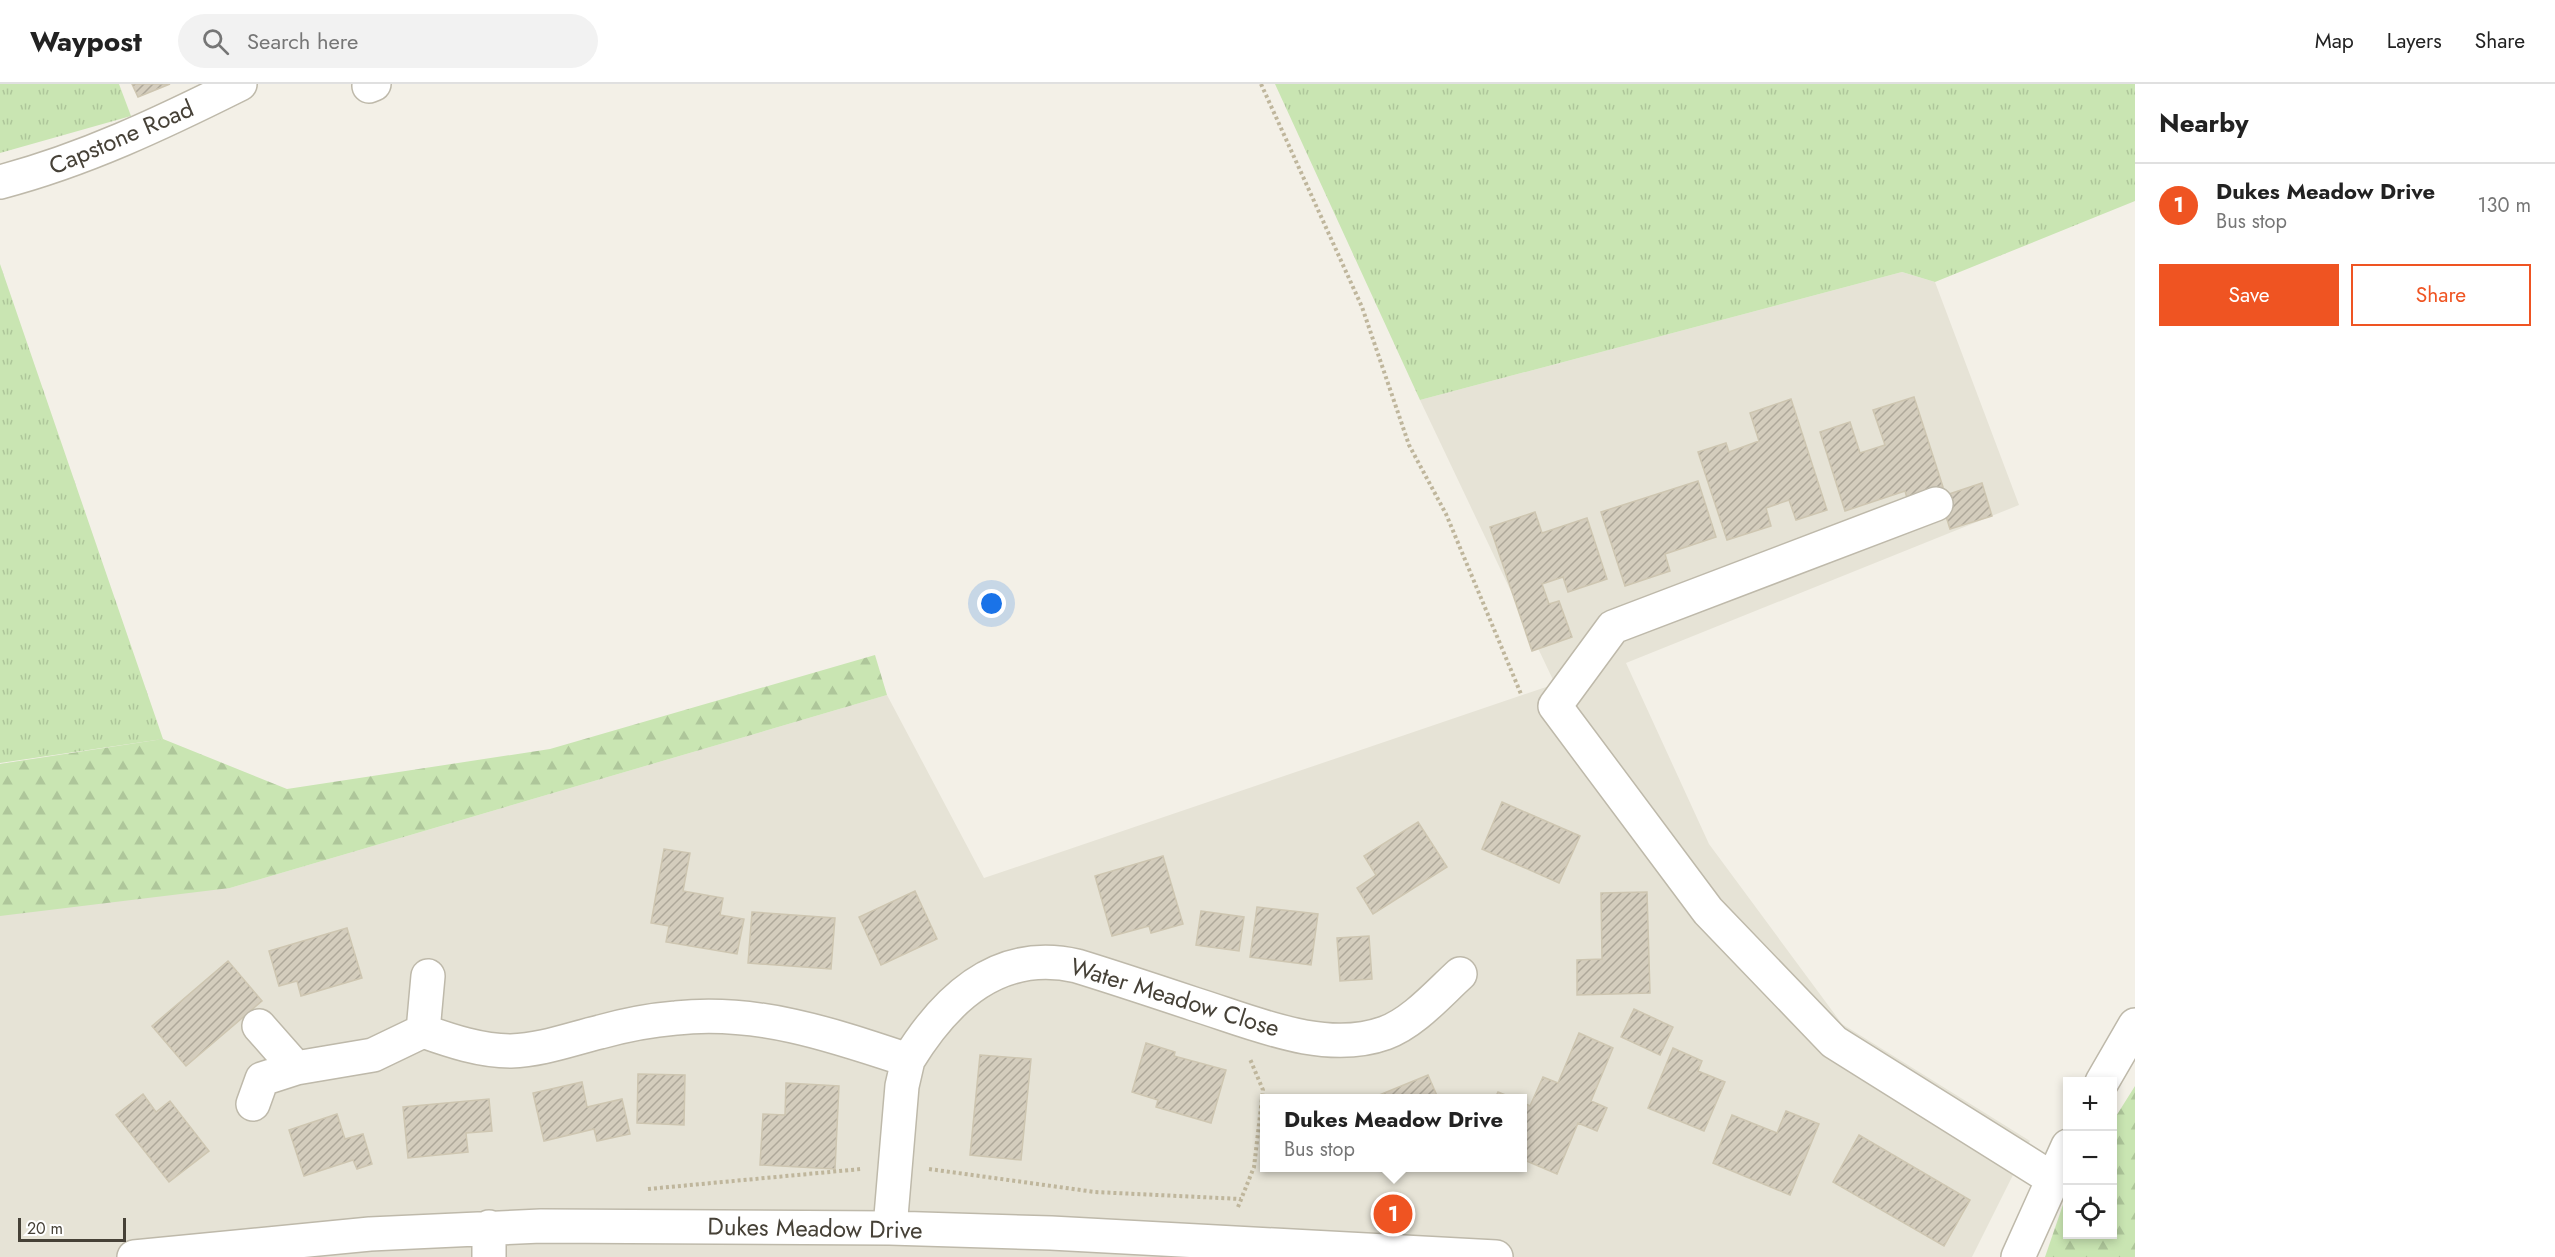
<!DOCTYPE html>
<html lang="en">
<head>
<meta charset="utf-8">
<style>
	:root { --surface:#fff; --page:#f2f2f2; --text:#222; --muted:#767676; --line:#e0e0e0; --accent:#ef5422 }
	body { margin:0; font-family:Jost,sans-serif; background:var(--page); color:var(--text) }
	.controls { position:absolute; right:18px; bottom:18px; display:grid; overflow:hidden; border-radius:0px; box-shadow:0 3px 9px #0003 }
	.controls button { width:54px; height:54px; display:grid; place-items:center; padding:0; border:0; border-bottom:2px solid var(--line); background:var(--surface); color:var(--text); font:30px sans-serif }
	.scale { position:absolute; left:18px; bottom:15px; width:108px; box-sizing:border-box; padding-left:6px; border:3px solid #464137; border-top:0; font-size:16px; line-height:21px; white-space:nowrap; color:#464137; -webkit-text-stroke:4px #fff; paint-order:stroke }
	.you { position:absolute; left:992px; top:520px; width:21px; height:21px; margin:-15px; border:4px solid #fff; border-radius:50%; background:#1a73e8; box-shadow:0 0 0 9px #1a73e833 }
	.badge { display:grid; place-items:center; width:39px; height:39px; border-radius:50%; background:var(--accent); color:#fff; font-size:20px; font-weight:700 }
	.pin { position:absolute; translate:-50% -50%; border:3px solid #fff; box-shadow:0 2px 6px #0006 }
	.popup { position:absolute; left:1260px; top:1010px; width:267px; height:78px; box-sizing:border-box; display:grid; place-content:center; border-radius:0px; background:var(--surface); filter:drop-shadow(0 2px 4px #0005); font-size:20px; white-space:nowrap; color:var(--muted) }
	.popup b { font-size:22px; color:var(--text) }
	.popup::after { content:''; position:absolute; left:50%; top:100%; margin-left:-12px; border:12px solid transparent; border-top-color:var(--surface) }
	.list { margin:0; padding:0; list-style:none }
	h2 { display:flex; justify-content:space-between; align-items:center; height:78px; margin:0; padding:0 24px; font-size:26px }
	h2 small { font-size:20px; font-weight:400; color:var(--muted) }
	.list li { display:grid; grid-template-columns:39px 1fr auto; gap:18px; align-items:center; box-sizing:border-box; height:84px; padding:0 24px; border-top:2px solid var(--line) }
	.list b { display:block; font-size:22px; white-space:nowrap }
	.list p { margin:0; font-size:20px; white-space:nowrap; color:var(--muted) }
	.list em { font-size:20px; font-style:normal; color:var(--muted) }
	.actions { display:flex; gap:12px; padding:18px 24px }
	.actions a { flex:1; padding:14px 0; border:2px solid var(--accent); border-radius:0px; text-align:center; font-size:21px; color:var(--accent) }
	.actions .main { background:var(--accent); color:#fff }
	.icon { flex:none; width:33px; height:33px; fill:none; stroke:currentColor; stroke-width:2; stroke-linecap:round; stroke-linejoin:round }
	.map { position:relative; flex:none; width:2135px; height:1173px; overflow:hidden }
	header { display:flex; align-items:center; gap:36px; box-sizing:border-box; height:84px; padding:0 30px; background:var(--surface); border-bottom:2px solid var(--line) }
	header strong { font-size:28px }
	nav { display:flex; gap:33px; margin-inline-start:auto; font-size:21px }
	.search { width:420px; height:54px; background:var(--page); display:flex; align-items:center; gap:15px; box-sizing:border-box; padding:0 21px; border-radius:33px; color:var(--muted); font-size:22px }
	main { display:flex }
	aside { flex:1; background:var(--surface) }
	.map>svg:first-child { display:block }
</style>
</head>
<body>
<header>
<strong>Waypost</strong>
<div class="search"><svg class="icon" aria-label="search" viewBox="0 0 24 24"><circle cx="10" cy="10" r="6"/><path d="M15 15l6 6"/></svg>Search here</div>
<nav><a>Map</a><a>Layers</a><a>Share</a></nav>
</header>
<main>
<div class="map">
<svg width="2135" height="1173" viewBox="0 0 2135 1173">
	<defs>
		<pattern id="grass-tufts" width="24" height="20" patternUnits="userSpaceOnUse" patternTransform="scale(1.5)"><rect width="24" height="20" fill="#c9e5b2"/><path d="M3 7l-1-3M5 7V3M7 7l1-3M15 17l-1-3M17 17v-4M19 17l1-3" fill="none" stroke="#aec69a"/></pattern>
		<pattern id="forest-firs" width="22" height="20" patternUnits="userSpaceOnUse" patternTransform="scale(1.5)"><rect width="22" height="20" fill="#c9e5b2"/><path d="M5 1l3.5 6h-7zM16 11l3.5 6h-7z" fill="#aec69a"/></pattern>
		<pattern id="building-hatch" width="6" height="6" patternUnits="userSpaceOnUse" patternTransform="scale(1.5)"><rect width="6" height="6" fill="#d4cdbd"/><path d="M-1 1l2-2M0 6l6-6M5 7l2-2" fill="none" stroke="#aea89a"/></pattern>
	</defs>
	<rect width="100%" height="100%" fill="#f3f0e7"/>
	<path fill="#e6e3d6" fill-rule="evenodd" d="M1902,188L1935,198L2019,421L1626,579L1709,760L1842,940L2030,1057L1972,1173H0V680L163,655L230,804L887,611L984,794L1555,600L1420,316ZM1264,1014H1522V1084H1264Z"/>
	<path fill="url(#grass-tufts)" d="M0,0H119L131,32L0,69Z
		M1275,0H2135V117L1935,198L1902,188L1420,316Z
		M0,180L163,655L0,679Z"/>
	<path fill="url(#forest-firs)" d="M875,571L887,611L230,804L0,832V680L163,655L287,705L550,665Z
		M2135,1002V1173H2045L2067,1109L2068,1150H2112L2113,1037Z"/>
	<path fill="url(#building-hatch)" stroke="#cec6b1" stroke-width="1.5" d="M132,0H170L138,13Z
		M1914,313L1943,403L1907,414L1905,407L1845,427L1820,348L1850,338L1860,369L1885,361L1873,326Z
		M1791,315L1827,426L1796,436L1789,416L1766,424L1771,442L1727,456L1698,368L1726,359L1729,368L1759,357L1750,329Z
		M1698,397L1716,453L1665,470L1670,487L1625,502L1601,428Z
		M1982,399L1992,432L1950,445L1940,413Z
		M1535,428L1542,449L1587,434L1607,495L1568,508L1563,493L1542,500L1549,520L1559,517L1572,553L1532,567L1490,443Z
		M1502,718L1580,752L1559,799L1482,765Z
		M1418,738L1447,783L1373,830L1357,804L1376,791L1364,772Z
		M664,765L690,769L683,807L723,814L720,831L744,835L737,870L666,858L669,842L651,839Z
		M1163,772L1183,840L1151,849L1149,842L1112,852L1095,792Z
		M915,807L937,855L881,881L859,833Z
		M1647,808L1650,909L1577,911V876L1602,875L1601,809Z
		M1257,823L1318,830L1311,881L1250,873Z
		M1201,827L1244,833L1239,867L1196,861Z
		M752,828L835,834L831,885L748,879Z
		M347,844L362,894L301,912L297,897L279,902L269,867Z
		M1369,852L1372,895L1340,897L1337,854Z
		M228,877L262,917L186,982L152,942Z
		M1634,925L1673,943L1660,971L1621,953Z
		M1579,949L1613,964L1591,1017L1607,1024L1597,1047L1578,1039L1557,1090L1522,1075V1018L1530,1022L1543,993L1558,999Z
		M1146,959L1175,968L1174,972L1226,986L1211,1039L1156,1023L1158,1016L1132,1008Z
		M1673,964L1702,977L1698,987L1725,998L1704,1047L1648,1024Z
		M980,971L1031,975L1021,1076L970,1071Z
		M638,990L685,991L684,1041L637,1039Z
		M1428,991L1438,1014H1372Z
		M582,998L587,1023L622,1015L630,1050L597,1057L594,1045L544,1057L533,1009Z
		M786,999L839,1002L835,1085L760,1081L763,1030L785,1031Z
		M1498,1008L1513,1014H1495Z
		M143,1010L156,1028L170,1017L209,1067L169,1098L116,1031Z
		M489,1015L492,1047L466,1049L468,1068L408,1074L403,1023Z
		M1786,1027L1819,1040L1790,1111L1713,1079L1732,1031L1777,1049Z
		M337,1030L345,1055L363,1050L372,1080L357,1085L353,1076L304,1092L289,1046Z
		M1859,1051L1970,1116L1944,1162L1833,1098Z"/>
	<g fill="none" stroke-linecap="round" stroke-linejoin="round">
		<g stroke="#beb9aa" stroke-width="36">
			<path id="minor" d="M369,2L374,0
				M0,98C84,76 162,39 240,0
				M1936,420L1613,543L1555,622L1708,827L1834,958L2051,1094
				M259,942L296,984L373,971L423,947C451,957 481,967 511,967C542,966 571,955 600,948C625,941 651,936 676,934C757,925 833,951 908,976L902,1002L890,1144
				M423,947L428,892
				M908,976C946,914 999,864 1077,882C1116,894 1155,907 1194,920C1252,938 1324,971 1385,949C1413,939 1438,910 1460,890
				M2102,998L2135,941
				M253,1020L262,995L296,984
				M489,1143V1173
				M134,1173L370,1150L541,1142L890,1144L1051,1149L1496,1173
				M2018,1173L2068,1062"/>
		</g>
		<path stroke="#bfb69c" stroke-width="4" stroke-dasharray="3 3" stroke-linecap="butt" d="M1261,0L1362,223L1409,361L1446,430L1521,610
			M929,1085L1095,1108L1241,1115
			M648,1105L861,1085
			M1238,1123L1254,1083L1263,1006L1250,975"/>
		<use href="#minor" stroke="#fff" stroke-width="33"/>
	</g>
	<g text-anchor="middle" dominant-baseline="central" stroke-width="4.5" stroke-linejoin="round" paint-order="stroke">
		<g font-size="24" fill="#464137" stroke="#fff">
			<text transform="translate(121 53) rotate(-23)">Capstone Road</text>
			<text transform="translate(1175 913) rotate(17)">Water Meadow Close</text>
			<text transform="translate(815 1144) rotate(1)">Dukes Meadow Drive</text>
		</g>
	</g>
</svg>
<div class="controls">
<button>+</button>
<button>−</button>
<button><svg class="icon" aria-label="locate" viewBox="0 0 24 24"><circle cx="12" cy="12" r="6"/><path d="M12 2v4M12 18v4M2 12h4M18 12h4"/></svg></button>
</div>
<div class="scale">20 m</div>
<div class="you"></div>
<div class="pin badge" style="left:1393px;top:1130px">1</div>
<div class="popup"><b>Dukes Meadow Drive</b>Bus stop</div>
</div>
<aside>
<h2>Nearby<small></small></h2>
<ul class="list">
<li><span class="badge">1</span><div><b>Dukes Meadow Drive</b><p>Bus stop</p></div><em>130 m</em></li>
</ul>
<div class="actions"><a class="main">Save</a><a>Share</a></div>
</aside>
</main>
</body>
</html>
